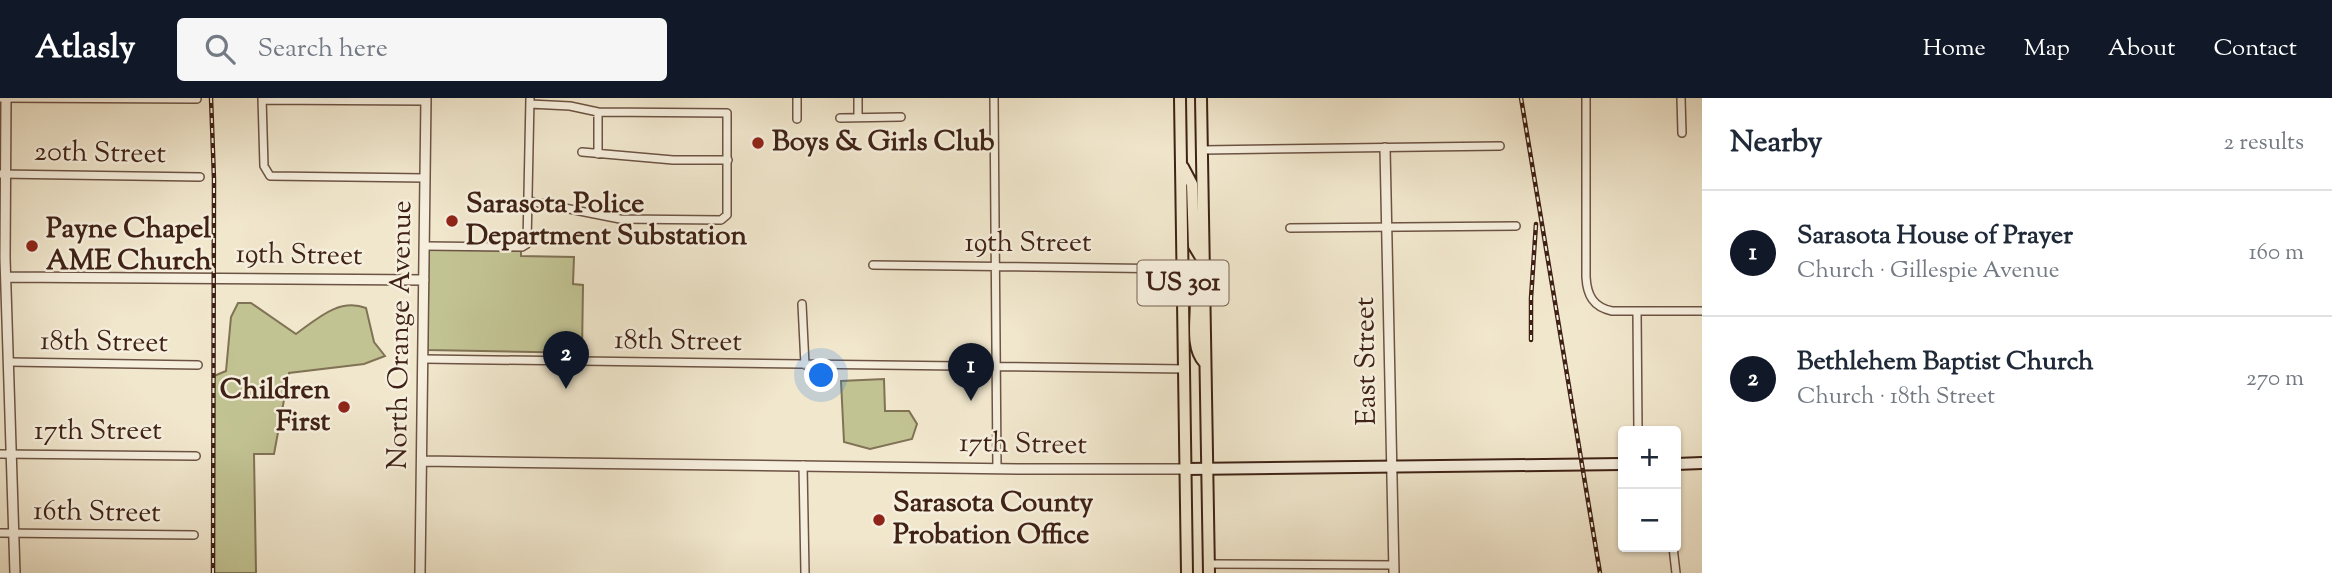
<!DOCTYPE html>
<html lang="en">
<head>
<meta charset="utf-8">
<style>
	:root { --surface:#fff; --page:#f6f6f7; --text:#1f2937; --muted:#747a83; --line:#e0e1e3; --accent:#111827 }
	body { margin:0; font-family:"Sorts Mill Goudy",serif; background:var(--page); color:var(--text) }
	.controls { position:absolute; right:21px; bottom:21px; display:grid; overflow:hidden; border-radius:7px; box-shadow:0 2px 5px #0004 }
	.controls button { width:63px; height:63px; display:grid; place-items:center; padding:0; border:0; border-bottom:2px solid var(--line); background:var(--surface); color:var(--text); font:35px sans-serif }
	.you { position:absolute; left:822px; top:278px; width:24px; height:24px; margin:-18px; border:5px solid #fff; border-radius:50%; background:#1a73e8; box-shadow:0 0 0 10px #1a73e833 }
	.badge { display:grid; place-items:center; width:46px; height:46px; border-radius:50%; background:var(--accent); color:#fff; font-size:23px; font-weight:700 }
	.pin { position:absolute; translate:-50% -58px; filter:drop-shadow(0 2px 4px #0008) }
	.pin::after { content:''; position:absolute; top:37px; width:24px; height:21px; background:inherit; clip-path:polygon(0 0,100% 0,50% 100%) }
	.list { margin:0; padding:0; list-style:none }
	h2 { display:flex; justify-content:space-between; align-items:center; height:91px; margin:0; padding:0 28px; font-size:30px }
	h2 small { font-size:23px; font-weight:400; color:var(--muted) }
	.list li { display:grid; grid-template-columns:46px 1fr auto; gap:21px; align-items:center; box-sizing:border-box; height:126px; padding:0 28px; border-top:2px solid var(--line) }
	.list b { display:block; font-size:26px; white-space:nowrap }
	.list p { margin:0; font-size:23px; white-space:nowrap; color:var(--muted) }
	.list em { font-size:23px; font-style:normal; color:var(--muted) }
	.icon { flex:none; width:38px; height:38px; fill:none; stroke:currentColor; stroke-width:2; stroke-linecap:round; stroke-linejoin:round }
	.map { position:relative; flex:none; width:1702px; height:475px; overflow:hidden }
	header { display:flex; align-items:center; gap:42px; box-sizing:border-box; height:98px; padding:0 35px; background:var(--accent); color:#fff }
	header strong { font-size:33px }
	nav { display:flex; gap:38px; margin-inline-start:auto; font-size:24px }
	.search { width:490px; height:63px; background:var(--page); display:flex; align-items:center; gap:18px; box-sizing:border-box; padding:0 24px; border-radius:7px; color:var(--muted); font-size:26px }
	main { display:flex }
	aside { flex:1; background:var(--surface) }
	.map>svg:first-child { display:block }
</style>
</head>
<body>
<header>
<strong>Atlasly</strong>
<div class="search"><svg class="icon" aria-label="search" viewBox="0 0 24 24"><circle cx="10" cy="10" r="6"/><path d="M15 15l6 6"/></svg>Search here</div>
<nav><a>Home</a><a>Map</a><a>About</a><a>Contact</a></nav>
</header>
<main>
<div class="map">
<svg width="1702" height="475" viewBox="0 0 1702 475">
	<rect width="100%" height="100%" fill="#f1e7cd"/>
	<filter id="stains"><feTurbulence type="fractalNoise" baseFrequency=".00286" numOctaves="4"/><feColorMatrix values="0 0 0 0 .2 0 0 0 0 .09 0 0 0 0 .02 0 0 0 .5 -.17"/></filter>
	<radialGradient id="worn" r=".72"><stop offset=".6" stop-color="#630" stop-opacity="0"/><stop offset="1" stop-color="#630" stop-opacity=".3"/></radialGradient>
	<path fill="#c2c393" stroke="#807254" stroke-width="2" d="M429,151L521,153V158L574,159L573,186L583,187L582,255L427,252Z
		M238,205H251L296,236C318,220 339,200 366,210L374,244L385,258L364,266L289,275L274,356H254L256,475H214V278L226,273L231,219Z
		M884,281L885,313H909L917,326L912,341L870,351L844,344L841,283Z"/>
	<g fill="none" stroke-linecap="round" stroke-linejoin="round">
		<g stroke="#6c5343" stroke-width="10">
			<path id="minor" d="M0,0L197,1
				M262,0L264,68L270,78L425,80
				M797,0V21
				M858,0V19
				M994,0L997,370
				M1586,0V179C1587,197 1593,209 1612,213H1702
				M1681,0L1682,35
				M262,2L426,3
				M840,20L901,19
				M1202,52L1500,48
				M582,54L673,62H728
				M598,56V14
				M0,76L200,79
				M529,103L620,121L721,122L727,117V15L598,14L570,8L530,6
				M1290,130L1516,128
				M425,148L522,149L527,146L530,0
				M873,167L1183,171
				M802,206L805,267
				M1637,214L1638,333
				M424,261L1185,271
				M9,264L198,267
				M0,356L196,358
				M803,367L805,475
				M0,435L194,437
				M1673,449L1676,475
				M1209,466L1393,467"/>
		</g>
		<g stroke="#6c5343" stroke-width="12">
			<path id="tertiary" d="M6,0L5,160L15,475
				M1385,50L1394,475
				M6,179L424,182
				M422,363L1023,371H1186
				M420,475L426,0"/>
		</g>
		<g stroke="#3f2215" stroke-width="14">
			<path id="secondary" d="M1676,366L1702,365
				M1186,371L1623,366"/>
		</g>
		<g stroke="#3f2215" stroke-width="14">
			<path id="primary" d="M1180,0L1187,475
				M1201,0L1209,475
				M1183,69L1192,86L1194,148L1203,163
				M1183,171C1187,177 1194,183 1195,190C1199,212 1188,247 1204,264"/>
		</g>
		<use href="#minor" stroke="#f6efde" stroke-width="7"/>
		<use href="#tertiary" stroke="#f6efde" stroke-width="9"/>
		<use href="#secondary" stroke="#f6efde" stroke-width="10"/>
		<use href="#primary" stroke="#f1e7cd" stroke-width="10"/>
		<g stroke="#3f2215" stroke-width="4.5">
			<path id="rail" d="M211,0L214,81L213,475
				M1521,0L1600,475
				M1531,242V200L1536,126"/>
		</g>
		<use href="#rail" stroke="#f6efde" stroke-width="2" stroke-dasharray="5" stroke-linecap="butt"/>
	</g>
	<g fill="#8f2418" stroke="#f6efde" stroke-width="2.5">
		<circle cx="758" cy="45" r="7"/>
		<circle cx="452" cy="123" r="7"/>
		<circle cx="32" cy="148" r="7"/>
		<circle cx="344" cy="309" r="7"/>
		<circle cx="879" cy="422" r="7"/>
	</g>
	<g text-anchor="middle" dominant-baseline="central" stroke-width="5" stroke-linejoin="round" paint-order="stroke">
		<rect fill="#f6efde" stroke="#766051" stroke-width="2" x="1137.5" y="162.5" width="91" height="45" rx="5"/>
		<g font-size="26" font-weight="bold" fill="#3f2215">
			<text x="1183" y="185">US 301</text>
		</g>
		<g font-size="28" font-weight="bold" fill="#3f2215" stroke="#f6efde" text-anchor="start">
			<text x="772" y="45">Boys &amp; Girls Club</text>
			<text x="466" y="107">Sarasota Police<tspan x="466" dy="32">Department Substation</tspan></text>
			<text x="46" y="132">Payne Chapel<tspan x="46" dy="32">AME Church</tspan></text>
			<text x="330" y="293" text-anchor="end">Children<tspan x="330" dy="32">First</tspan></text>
			<text x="893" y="406">Sarasota County<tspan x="893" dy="32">Probation Office</tspan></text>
		</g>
		<g font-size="28" fill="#3f2215" stroke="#f6efde">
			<text transform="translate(100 56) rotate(1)">20th Street</text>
			<text x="1028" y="146">19th Street</text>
			<text transform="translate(299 158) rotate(1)">19th Street</text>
			<text transform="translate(401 237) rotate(-89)">North Orange Avenue</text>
			<text transform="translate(678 244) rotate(1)">18th Street</text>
			<text transform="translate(104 245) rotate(1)">18th Street</text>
			<text transform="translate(1367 263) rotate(-91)">East Street</text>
			<text x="98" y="334">17th Street</text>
			<text transform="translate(1023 347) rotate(1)">17th Street</text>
			<text transform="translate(97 415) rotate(1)">16th Street</text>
		</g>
	</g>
	<rect width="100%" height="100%" filter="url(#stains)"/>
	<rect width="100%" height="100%" fill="url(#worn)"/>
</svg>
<div class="controls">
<button>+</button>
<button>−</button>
</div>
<div class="you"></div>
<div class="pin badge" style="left:971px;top:303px">1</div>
<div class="pin badge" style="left:566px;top:291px">2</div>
</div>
<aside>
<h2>Nearby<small>2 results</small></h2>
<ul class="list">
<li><span class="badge">1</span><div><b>Sarasota House of Prayer</b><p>Church · Gillespie Avenue</p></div><em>160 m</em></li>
<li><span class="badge">2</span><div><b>Bethlehem Baptist Church</b><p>Church · 18th Street</p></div><em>270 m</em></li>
</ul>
</aside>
</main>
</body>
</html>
